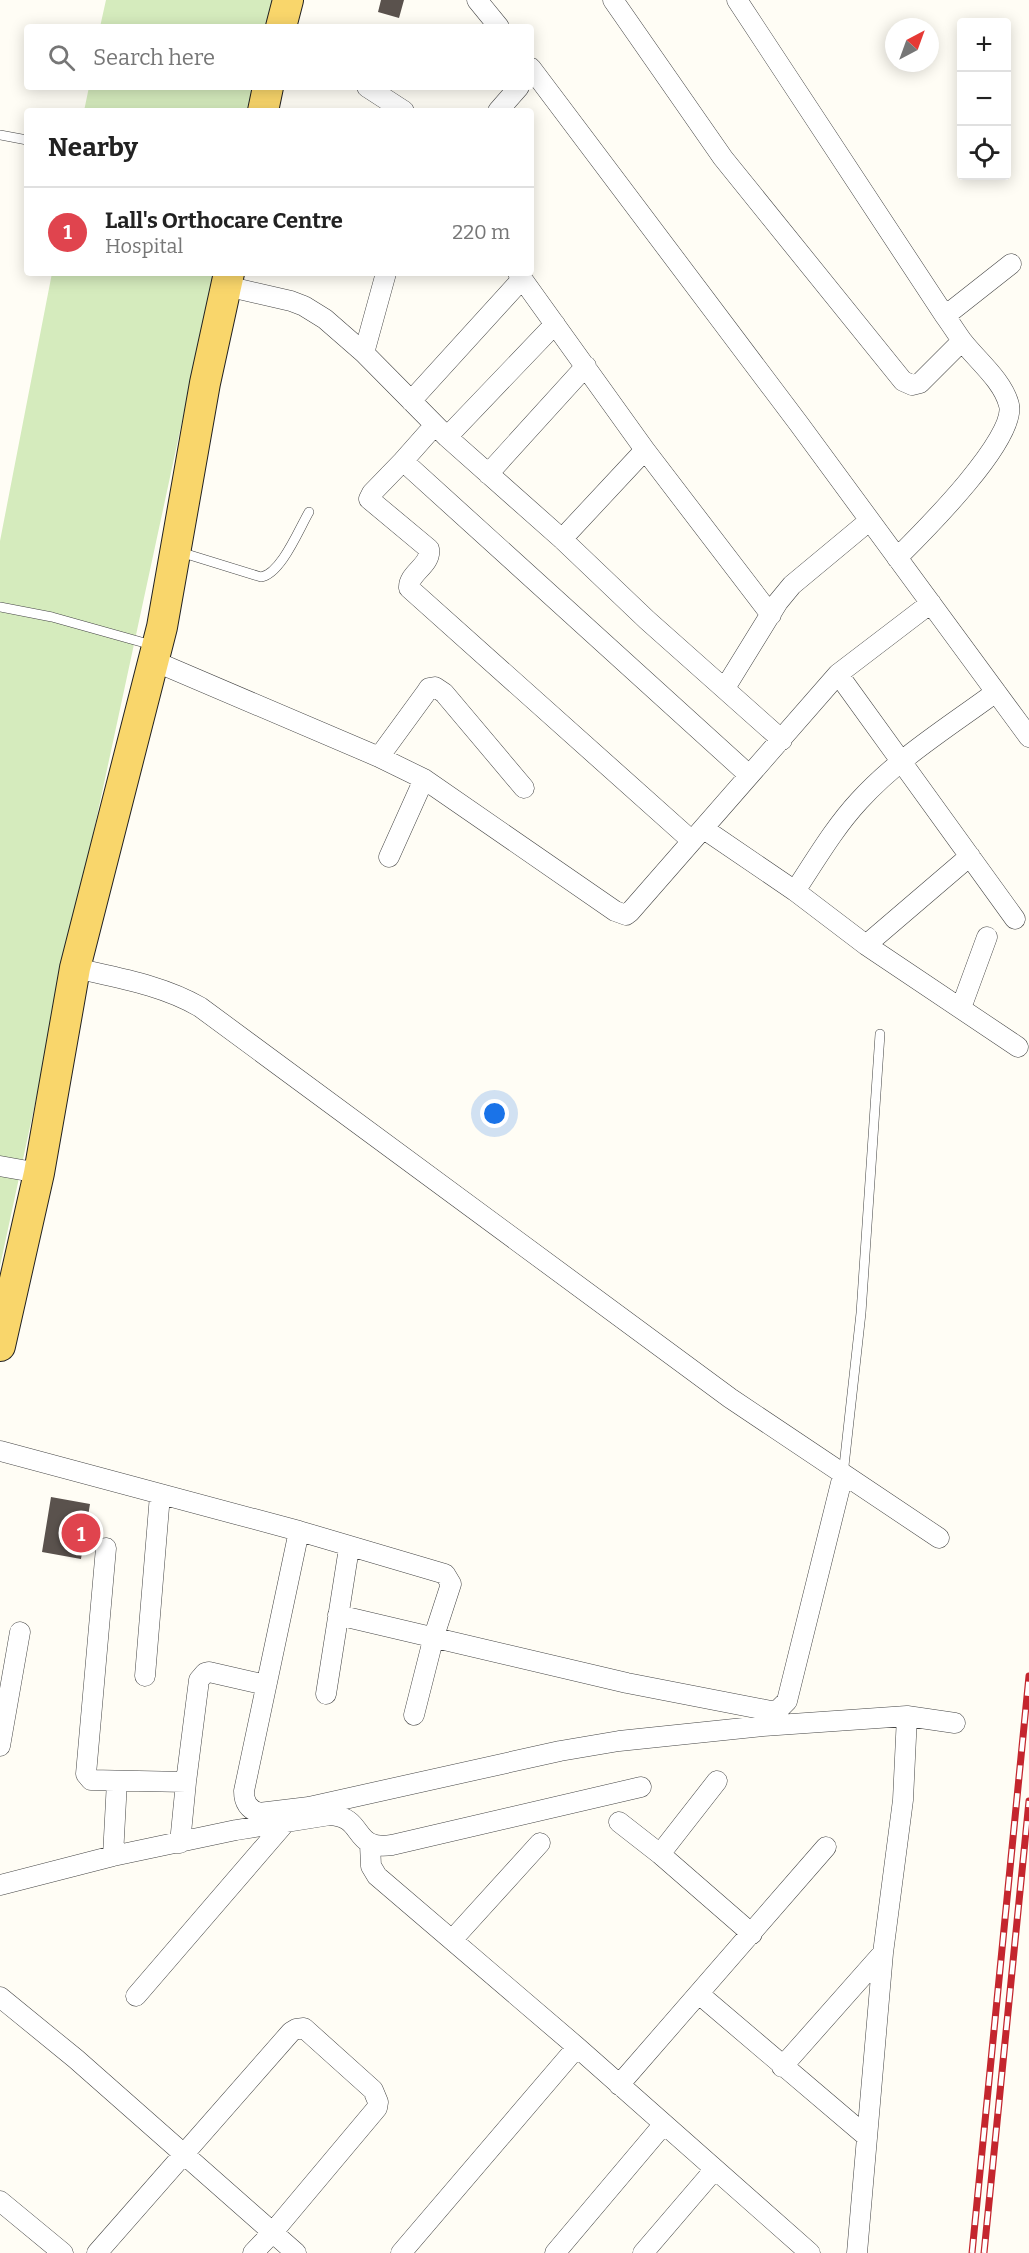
<!DOCTYPE html>
<html lang="en">
<head>
<meta charset="utf-8">
<style>
	:root { --surface:#fff; --page:#f2f2f2; --text:#222; --muted:#767676; --line:#e0e0e0; --accent:#db2777 }
	body { margin:0; font-family:Bitter,serif; background:var(--page); color:var(--text) }
	.controls { position:absolute; right:18px; top:18px; display:grid; overflow:hidden; border-radius:6px; box-shadow:0 3px 15px #0003 }
	.controls button { width:54px; height:54px; display:grid; place-items:center; padding:0; border:0; border-bottom:2px solid var(--line); background:var(--surface); color:var(--text); font:30px sans-serif }
	.compass { position:absolute; left:885px; top:18px; width:54px; height:54px; border-radius:50%; background:var(--surface); box-shadow:0 3px 15px #0003; rotate:41deg }
	.you { position:absolute; left:495px; top:1114px; width:21px; height:21px; margin:-15px; border:4px solid #fff; border-radius:50%; background:#1a73e8; box-shadow:0 0 0 9px #1a73e833 }
	.badge { display:grid; place-items:center; width:39px; height:39px; border-radius:50%; background:var(--accent); color:#fff; font-size:20px; font-weight:700 }
	.pin { position:absolute; translate:-50% -50%; border:3px solid #fff; box-shadow:0 2px 6px #0006 }
	.list { margin:0; padding:0; list-style:none }
	h2 { display:flex; justify-content:space-between; align-items:center; height:78px; margin:0; padding:0 24px; font-size:26px }
	h2 small { font-size:20px; font-weight:400; color:var(--muted) }
	.list li { display:grid; grid-template-columns:39px 1fr auto; gap:18px; align-items:center; box-sizing:border-box; height:90px; padding:0 24px; border-top:2px solid var(--line) }
	.list b { display:block; font-size:22px; white-space:nowrap }
	.list p { margin:0; font-size:20px; white-space:nowrap; color:var(--muted) }
	.list em { font-size:20px; font-style:normal; color:var(--muted) }
	.icon { flex:none; width:33px; height:33px; fill:none; stroke:currentColor; stroke-width:2; stroke-linecap:round; stroke-linejoin:round }
	.map { position:relative; flex:none; width:1029px; height:2253px; overflow:hidden }
	.search { position:absolute; background:var(--surface); box-shadow:0 3px 15px #0003; left:24px; top:24px; width:510px; height:66px; display:flex; align-items:center; gap:15px; box-sizing:border-box; padding:0 21px; border-radius:6px; color:var(--muted); font-size:22px }
	.panel { position:absolute; background:var(--surface); box-shadow:0 3px 15px #0003; left:24px; top:108px; width:510px; height:168px; border-radius:6px }
	.map>svg:first-child { display:block }
</style>
</head>
<body>
<div class="map">
<svg width="1029" height="2253" viewBox="0 0 1029 2253">
	<rect width="100%" height="100%" fill="#fffdf5"/>
	<path fill="#d5ebbd" d="M106,0H273L268,27H100Z
		M89,87H255L249,111H84Z
		M52,273H214L0,1266V541Z"/>
	<path fill="#5a524d" d="M381,0H404L399,18L378,12Z
		M51,1497L90,1504L81,1559L42,1552Z"/>
	<g fill="none" stroke-linecap="round" stroke-linejoin="round">
		<g stroke="#444" stroke-width="10">
			<path id="service" d="M0,135L27,140
				M180,552L261,577C281,574 299,529 309,512
				M0,607L52,617L152,645
				M843,1475L861,1313L880,1034"/>
		</g>
		<g stroke="#444" stroke-width="21">
			<path id="minor" d="M477,0L499,27
				M613,0L723,158L903,381L912,385L920,383L962,341
				M737,0L945,316C951,324 957,334 963,342C978,361 1003,381 1009,405C1017,439 922,533 897,558
				M531,68L799,424L1029,737
				M367,87L404,111
				M498,111L519,87
				M518,273L645,450L771,615
				M226,286L291,301L304,306L325,319L364,353L447,437L562,539L647,620L782,740
				M945,316L1011,264
				M364,353L386,273
				M411,401L522,279
				M434,426L403,461L372,493L369,499L429,549C432,565 408,573 409,588L692,841
				M447,437L555,324
				M403,461L749,775
				M488,474L586,366
				M562,539L645,450
				M154,661L379,757L425,694L429,688L435,687L444,693L524,788
				M838,674L1015,919
				M725,688L778,602L792,585L869,521
				M379,757L424,779L615,911L626,915L630,912L838,674L931,603
				M704,829L795,891L866,945L1018,1047
				M389,857L424,779
				M795,891C815,861 834,828 859,801C898,758 950,726 996,692
				M866,945L970,856
				M75,968C118,978 162,985 200,1007L730,1398L939,1538
				M961,1008L987,937
				M0,1166L39,1173
				M0,1451L299,1531L445,1574L451,1584L434,1636L414,1715
				M299,1531L244,1791C244,1802 248,1809 259,1813L309,1807L560,1751L619,1741L763,1726L907,1716L955,1723
				M106,1548L86,1774L91,1780L186,1782
				M338,1615L627,1683L771,1711L778,1710L787,1701L843,1475
				M145,1676L160,1495
				M326,1694L349,1548
				M0,1746L20,1632
				M619,1822L660,1854L752,1934
				M180,1843L186,1782L199,1680L205,1673L209,1672L266,1685
				M370,1844L371,1866L377,1876L577,2047L810,2253
				M660,1854L717,1781
				M113,1856L117,1781
				M0,1885L113,1856L236,1830L330,1815C366,1817 351,1851 392,1845L641,1787
				M452,1940L540,1843
				M699,1994L866,2136
				M136,1996L285,1823
				M0,1997L76,2059L296,2253
				M782,2067L883,1953
				M619,2085L826,1847
				M0,2201L63,2253
				M97,2253L291,2032L296,2029L304,2028L373,2090L378,2102L377,2108L273,2232L253,2253
				M401,2253L577,2047
				M555,2253L663,2125
				M643,2253L715,2169
				M857,2253L883,1953L903,1800L907,1716"/>
		</g>
		<g stroke="#222" stroke-width="32">
			<path id="primary" d="M281,27L288,0
				M263,111L268,87
				M0,1346L39,1173L75,968L162,627L205,383L229,273"/>
		</g>
		<use href="#service" stroke="#fff" stroke-width="9"/>
		<use href="#minor" stroke="#fff" stroke-width="20"/>
		<use href="#primary" stroke="#f9d66b" stroke-width="30"/>
		<g stroke="#c4262e" stroke-width="7">
			<path id="rail" d="M972,2253L1029,1676
				M984,2253L1029,1801"/>
		</g>
		<use href="#rail" stroke="#fff" stroke-width="4.5" stroke-dasharray="14" stroke-linecap="butt"/>
	</g>
</svg>
<div class="controls">
<button>+</button>
<button>−</button>
<button><svg class="icon" aria-label="locate" viewBox="0 0 24 24"><circle cx="12" cy="12" r="6"/><path d="M12 2v4M12 18v4M2 12h4M18 12h4"/></svg></button>
</div>
<svg class="compass" viewBox="-18 -18 36 36"><path d="M0-13l5 13h-10z" fill="#e53935"/><path d="M0 13l5-13h-10z" fill="#767676"/></svg>
<div class="you"></div>
<div class="pin badge" style="left:81px;top:1533px;background:#e0444e">1</div>
<div class="search"><svg class="icon" aria-label="search" viewBox="0 0 24 24"><circle cx="10" cy="10" r="6"/><path d="M15 15l6 6"/></svg>Search here</div>
<section class="panel">
<h2>Nearby<small></small></h2>
<ul class="list">
<li><span class="badge" style="background:#e0444e">1</span><div><b>Lall's Orthocare Centre</b><p>Hospital</p></div><em>220 m</em></li>
</ul>
</section>
</div>
</body>
</html>
